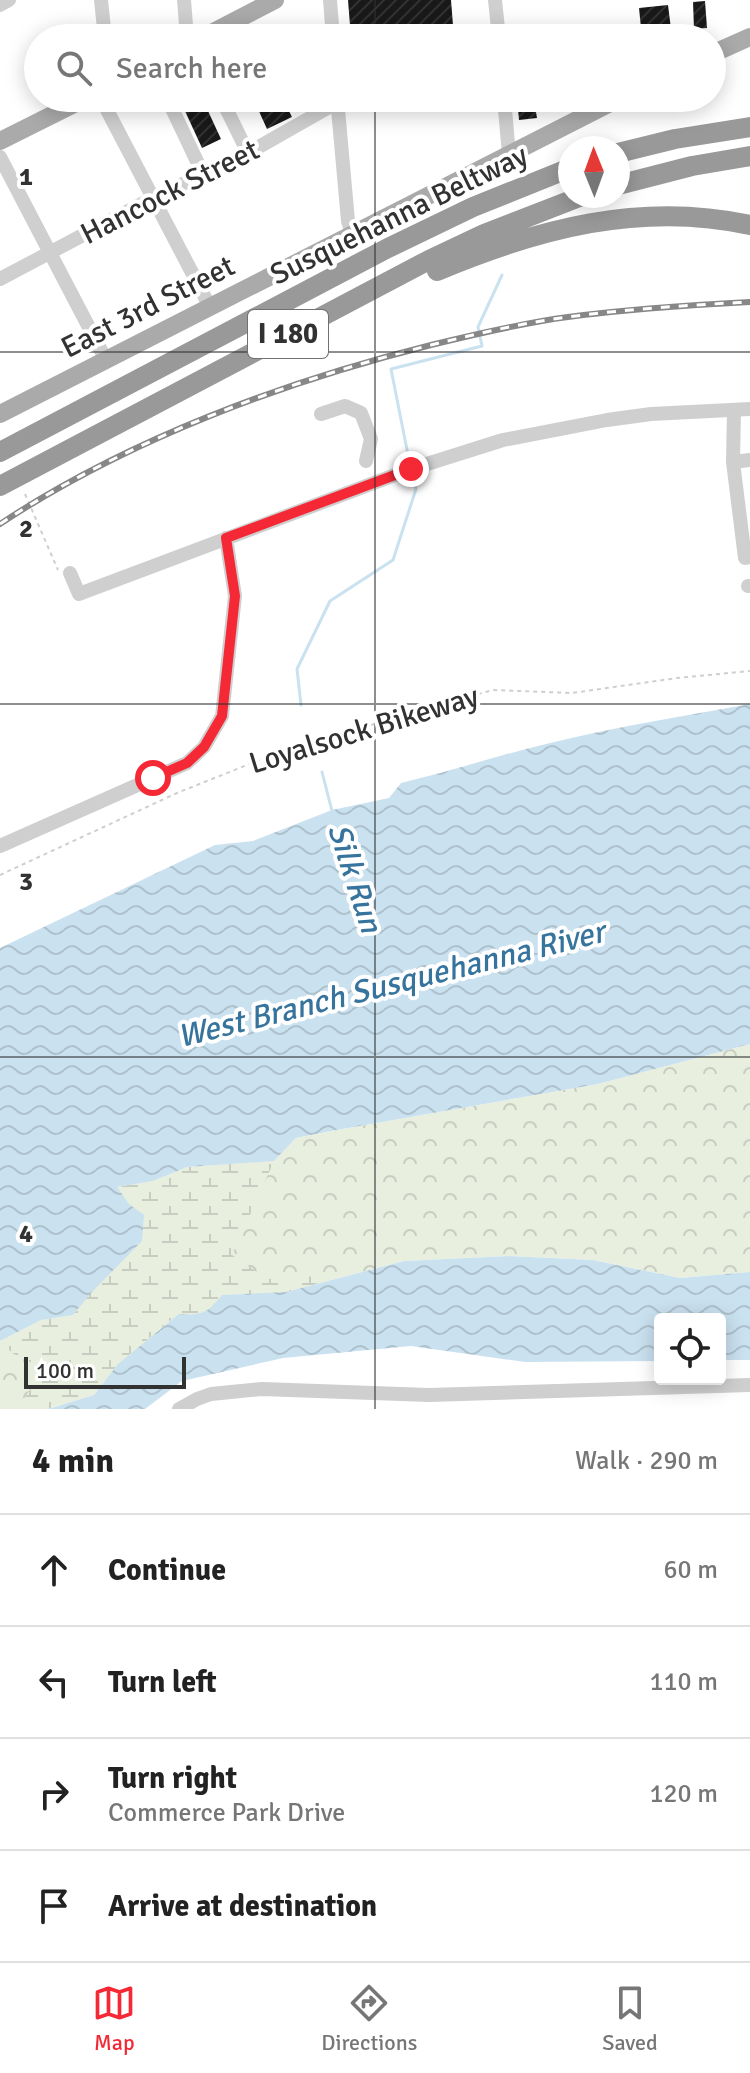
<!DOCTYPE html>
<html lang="en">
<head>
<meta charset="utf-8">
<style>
	:root { --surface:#fff; --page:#f6f6f6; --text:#222; --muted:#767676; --line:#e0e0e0; --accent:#f52835 }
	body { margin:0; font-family:Signika,sans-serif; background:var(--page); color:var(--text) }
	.controls { position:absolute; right:24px; bottom:24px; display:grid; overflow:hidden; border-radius:8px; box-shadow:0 4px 20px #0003 }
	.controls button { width:72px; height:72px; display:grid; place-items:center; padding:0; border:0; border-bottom:2px solid var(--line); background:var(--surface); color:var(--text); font:40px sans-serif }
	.compass { position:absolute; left:558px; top:136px; width:72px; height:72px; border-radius:50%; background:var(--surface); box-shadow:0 4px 20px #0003; rotate:359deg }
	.scale { position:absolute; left:24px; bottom:20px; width:162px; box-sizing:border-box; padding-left:8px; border:4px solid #323232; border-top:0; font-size:22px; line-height:28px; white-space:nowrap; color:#323232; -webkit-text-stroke:6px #fff; paint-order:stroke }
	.stop { position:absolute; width:24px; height:24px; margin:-18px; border:6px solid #f52835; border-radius:50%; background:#fff }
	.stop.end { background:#f52835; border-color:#fff; box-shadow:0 2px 8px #0008 }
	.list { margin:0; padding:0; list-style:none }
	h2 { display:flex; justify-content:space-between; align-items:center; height:104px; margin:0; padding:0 32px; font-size:34px }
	h2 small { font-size:26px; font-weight:400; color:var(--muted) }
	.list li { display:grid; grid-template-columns:52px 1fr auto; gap:24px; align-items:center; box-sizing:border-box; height:112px; padding:0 32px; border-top:2px solid var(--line) }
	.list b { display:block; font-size:30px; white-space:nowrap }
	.list p { margin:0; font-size:26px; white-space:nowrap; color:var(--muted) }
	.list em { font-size:26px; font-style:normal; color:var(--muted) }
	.icon { flex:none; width:44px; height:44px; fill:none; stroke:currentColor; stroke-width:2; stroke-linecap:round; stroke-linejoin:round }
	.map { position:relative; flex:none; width:750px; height:1409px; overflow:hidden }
	.search { position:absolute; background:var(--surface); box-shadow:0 4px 20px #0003; left:24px; right:24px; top:24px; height:88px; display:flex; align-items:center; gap:20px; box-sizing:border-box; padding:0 28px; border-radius:44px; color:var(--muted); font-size:30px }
	.sheet { height:552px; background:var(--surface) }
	nav { display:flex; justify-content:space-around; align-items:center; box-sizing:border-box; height:112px; border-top:2px solid var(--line); background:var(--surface); font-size:22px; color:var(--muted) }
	nav a { display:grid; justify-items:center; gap:4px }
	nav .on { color:var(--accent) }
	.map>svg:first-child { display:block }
</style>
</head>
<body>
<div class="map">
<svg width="750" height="1409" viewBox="0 0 750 1409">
	<defs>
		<pattern id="forest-crowns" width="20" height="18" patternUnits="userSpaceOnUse" patternTransform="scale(2)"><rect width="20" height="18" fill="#e8efdf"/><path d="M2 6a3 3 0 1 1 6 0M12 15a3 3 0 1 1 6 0" fill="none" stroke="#c7cdc0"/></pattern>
		<pattern id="wetland-marsh" width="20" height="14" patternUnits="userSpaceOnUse" patternTransform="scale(2)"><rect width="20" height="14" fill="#e8efdf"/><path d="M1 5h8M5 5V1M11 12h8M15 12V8" fill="none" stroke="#c7cdc0"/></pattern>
		<pattern id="water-waves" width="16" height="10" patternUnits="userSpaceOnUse" patternTransform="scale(2)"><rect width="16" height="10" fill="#cae1f0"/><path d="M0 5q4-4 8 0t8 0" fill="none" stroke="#aec2ce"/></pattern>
		<pattern id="building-hatch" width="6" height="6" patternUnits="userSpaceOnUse" patternTransform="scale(2)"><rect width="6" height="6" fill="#191919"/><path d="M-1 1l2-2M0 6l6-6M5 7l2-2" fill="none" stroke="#323232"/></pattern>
	</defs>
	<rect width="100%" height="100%" fill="#fff"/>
	<path fill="url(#forest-crowns)" d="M750,1044V1272L680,1278L593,1260L509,1256L404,1261L286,1292L48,1409H0V1341L41,1320L73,1315L91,1293L129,1204L116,1187L153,1181L187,1167L274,1161L296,1138L331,1131L598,1084Z"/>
	<path fill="url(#wetland-marsh)" d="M274,1161L232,1255L268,1279L352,1274L286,1292L222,1295C208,1313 200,1316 178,1314L118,1364L94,1395L48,1409H17L44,1369L12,1353L1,1341L41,1320L73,1315L144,1215L129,1204L116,1187L153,1181L187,1167Z"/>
	<path fill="url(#water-waves)" d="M750,704V1044L598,1084L331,1131L296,1138L274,1161L187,1167L153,1181L117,1187L129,1204L144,1215L142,1241L91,1293L73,1315L41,1320L0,1341V948L215,845L253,841L332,810L389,798L401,783C451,771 500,755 550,743C616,727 683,716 750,704Z
		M509,1256L593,1260L680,1278L750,1272V1360H720V1319H660V1361L525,1362L411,1346L283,1358L182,1381L145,1409H48L94,1395L118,1364L179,1314C201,1316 208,1313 222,1295L286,1292L404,1261Z"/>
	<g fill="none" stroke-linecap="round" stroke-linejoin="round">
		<path stroke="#cae1f0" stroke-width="3" d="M410,465L391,369L482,346L478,327L502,275
			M301,705L297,669L330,601L393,560L416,489L412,473
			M322,772L332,811"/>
	</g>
	<path fill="url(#building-hatch)" d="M348,0H451L454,38H351Z
		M705,1L707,28L694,29L693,2Z
		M668,5L672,37L642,38L639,8Z
		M179,98H202L221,139L202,148Z
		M253,98H267L273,111L286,105L292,117L267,129Z
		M517,98H556V110L536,112L537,118L519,120Z"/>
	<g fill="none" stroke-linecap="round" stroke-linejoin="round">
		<path stroke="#cfcfcf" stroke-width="2" stroke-dasharray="4 4" stroke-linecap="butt" d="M25,494L58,570
			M0,875L177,793L267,757L413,712L493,690L572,693L677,678L750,671"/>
		<path stroke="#cfcfcf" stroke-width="14" d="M101,0L105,38
			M184,0L187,38
			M330,0L333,38
			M495,0L499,38
			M0,5L9,0
			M108,98L107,110L210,307
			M167,98L203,174
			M221,98L248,153
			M337,98L348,221L352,234
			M504,98L509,155
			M0,157L106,360
			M0,279L153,198L248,153L338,102
			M734,410L733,462L745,558L750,557
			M321,414L345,406L361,413L371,439L366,461
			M733,462L750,460
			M70,573L79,594L411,469L503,440L607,420L651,414L750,409
			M748,586H750
			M0,846L187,763L204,747L222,716L235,596L226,538
			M179,1409L197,1399L211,1394L262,1389L429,1395L750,1385"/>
		<path stroke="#aaa" stroke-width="18" d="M202,38L275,0
			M712,54L750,37
			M0,141L86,98
			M0,414L620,98"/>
		<path stroke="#999" stroke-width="20" d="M618,153L675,139L750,127
			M618,185L692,166L750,156
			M437,271C537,229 641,201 750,225
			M0,452L388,248L473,207L570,168
			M0,486L429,260L484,234L582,196"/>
		<g stroke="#878787" stroke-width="6">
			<path id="rail" d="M0,524C127,440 283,382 431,345C476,334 522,323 568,317C628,309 689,305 750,302"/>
		</g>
		<use href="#rail" stroke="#fff" stroke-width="3" stroke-dasharray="9" stroke-linecap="butt"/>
	</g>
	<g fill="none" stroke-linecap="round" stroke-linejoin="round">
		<path stroke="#f52835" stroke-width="10" d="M153,778L187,763L204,747L222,716L235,596L226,538L411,469"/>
	</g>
	<path fill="none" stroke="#323232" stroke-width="2" stroke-opacity="0.55" d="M375,0V38M375,98V1409M0,352H750M0,704H750M0,1057H750"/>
	<g text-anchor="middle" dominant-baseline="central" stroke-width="8" stroke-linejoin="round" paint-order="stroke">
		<rect fill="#fff" stroke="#707070" stroke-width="2" x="248" y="310" width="80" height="48" rx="6"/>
		<g font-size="28" font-weight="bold" fill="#323232">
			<text x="288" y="334">I 180</text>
		</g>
		<g font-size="30" fill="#323232" stroke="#fff">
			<text transform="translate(170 192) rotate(-27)">Hancock Street</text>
			<text transform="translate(399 215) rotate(-26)">Susquehanna Beltway</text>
			<text transform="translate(148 307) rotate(-27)">East 3rd Street</text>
			<text transform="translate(364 730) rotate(-17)">Loyalsock Bikeway</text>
		</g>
		<g font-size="32" font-style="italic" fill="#37749d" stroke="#fff">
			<text transform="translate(355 878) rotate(72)">Silk Run</text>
			<text transform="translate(391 984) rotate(-14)">West Branch Susquehanna River</text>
		</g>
	</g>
	<g font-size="26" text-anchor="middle" font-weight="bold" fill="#323232" stroke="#fff" stroke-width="8" stroke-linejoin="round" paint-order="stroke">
		<text x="26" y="185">1</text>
		<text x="26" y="537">2</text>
		<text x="26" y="890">3</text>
		<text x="26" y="1242">4</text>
	</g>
</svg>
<div class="controls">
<button><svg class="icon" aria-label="locate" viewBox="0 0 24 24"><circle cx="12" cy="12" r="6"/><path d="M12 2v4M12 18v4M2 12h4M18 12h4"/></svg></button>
</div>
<svg class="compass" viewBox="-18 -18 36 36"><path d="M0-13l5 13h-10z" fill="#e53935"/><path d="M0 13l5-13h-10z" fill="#767676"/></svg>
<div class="scale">100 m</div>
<div class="stop" style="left:153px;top:778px"></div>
<div class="stop end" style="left:411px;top:469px"></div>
<div class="search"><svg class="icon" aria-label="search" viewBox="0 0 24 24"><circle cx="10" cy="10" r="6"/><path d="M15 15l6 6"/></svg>Search here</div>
</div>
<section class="sheet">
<h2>4 min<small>Walk · 290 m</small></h2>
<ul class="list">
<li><svg class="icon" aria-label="ahead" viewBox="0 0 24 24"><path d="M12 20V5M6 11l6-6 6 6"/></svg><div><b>Continue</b></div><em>60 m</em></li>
<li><svg class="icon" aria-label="left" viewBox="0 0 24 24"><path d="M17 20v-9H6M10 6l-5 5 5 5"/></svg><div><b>Turn left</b></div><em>110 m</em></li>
<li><svg class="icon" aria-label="right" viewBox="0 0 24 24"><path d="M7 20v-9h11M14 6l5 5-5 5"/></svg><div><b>Turn right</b><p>Commerce Park Drive</p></div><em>120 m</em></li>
<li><svg class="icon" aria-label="arrive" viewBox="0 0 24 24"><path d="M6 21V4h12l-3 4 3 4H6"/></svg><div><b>Arrive at destination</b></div></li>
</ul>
</section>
<nav>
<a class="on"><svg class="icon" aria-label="map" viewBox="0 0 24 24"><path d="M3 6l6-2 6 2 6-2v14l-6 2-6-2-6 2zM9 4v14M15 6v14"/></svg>Map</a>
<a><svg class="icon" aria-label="directions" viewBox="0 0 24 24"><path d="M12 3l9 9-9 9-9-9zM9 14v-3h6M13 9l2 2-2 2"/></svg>Directions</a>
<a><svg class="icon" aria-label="saved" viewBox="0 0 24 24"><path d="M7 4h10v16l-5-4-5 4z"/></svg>Saved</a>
</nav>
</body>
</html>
